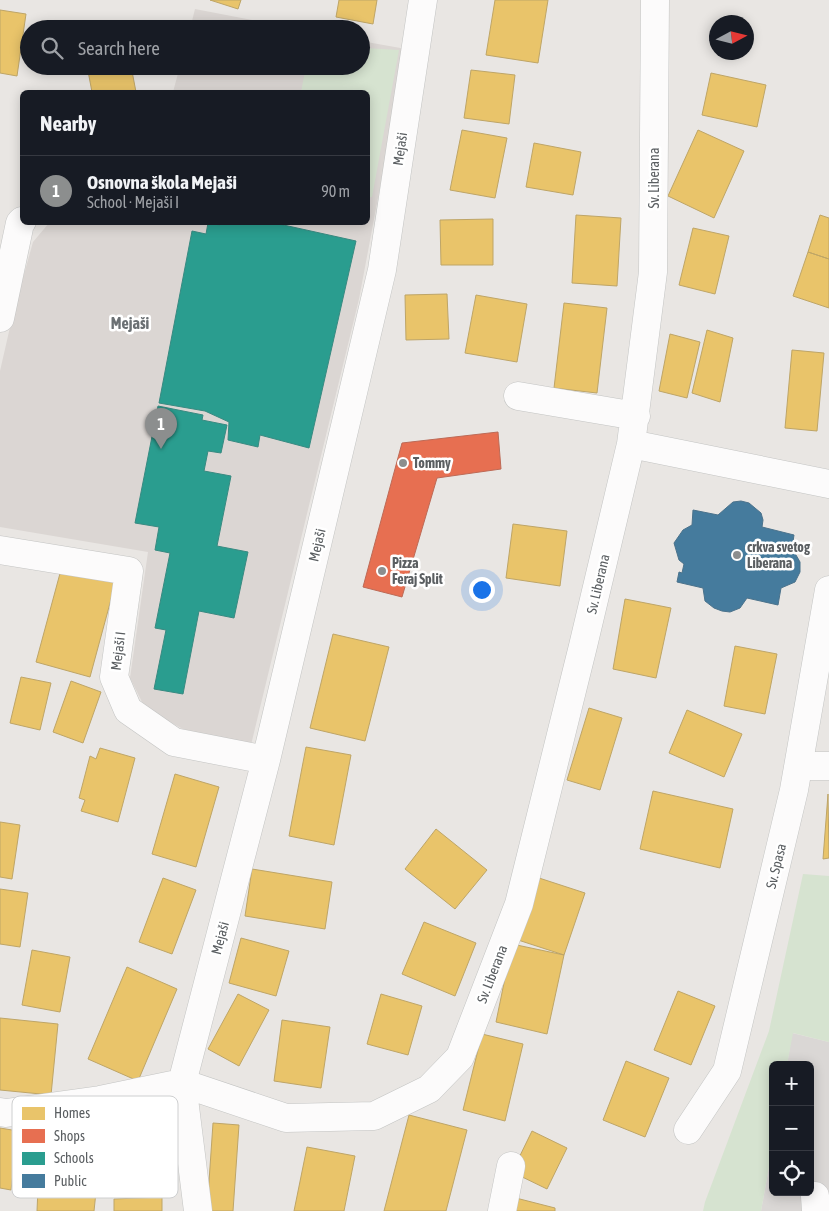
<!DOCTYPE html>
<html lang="en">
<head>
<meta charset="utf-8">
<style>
	:root { --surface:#171b24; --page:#20242c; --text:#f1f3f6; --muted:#9ea1a6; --line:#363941; --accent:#8c8e8e }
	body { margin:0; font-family:"Asap Condensed",sans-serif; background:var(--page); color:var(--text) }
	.controls { position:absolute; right:15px; bottom:15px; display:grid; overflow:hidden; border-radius:8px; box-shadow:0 2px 12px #0003 }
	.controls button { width:45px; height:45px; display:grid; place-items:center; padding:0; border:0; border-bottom:1px solid var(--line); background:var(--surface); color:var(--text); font:25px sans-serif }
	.compass { position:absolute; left:709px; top:15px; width:45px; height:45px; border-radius:50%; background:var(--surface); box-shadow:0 2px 12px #0003; rotate:83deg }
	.you { position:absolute; left:481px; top:589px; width:18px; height:18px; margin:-12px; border:4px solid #fff; border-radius:50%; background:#1a73e8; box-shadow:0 0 0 8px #1a73e833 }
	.badge { display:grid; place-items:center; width:32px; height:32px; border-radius:50%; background:var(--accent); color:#fff; font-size:16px; font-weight:700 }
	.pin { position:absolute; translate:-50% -41px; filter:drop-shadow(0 1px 2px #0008) }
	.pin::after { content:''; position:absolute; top:26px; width:18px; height:15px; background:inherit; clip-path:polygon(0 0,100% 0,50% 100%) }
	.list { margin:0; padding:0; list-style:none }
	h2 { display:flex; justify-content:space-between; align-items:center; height:65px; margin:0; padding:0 20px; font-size:21px }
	h2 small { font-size:16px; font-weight:400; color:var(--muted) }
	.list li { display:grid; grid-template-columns:32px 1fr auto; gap:15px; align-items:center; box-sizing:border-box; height:70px; padding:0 20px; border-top:1px solid var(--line) }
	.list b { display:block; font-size:19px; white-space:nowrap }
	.list p { margin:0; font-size:16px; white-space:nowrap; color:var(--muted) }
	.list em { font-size:16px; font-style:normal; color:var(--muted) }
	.icon { flex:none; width:28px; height:28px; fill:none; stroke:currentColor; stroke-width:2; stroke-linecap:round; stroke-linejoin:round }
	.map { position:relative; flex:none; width:829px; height:1211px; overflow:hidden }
	.search { position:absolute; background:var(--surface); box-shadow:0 2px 12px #0003; left:20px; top:20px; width:350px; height:55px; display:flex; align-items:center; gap:12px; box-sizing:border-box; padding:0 18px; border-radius:28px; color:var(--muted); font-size:19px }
	.panel { position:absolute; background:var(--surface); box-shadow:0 2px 12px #0003; left:20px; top:90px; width:350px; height:135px; border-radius:8px }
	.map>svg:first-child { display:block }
</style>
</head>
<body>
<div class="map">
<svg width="829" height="1211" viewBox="0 0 829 1211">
	<rect width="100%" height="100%" fill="#e9e6e3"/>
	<path fill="#dad7d5" d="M792,1033L829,1042V1211H761L773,1145V1192H810V1065H787Z"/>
	<path fill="#dbd6d3" d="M195,9L298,29H190Z
		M361,41L406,49L359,299L251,745L183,729L159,716L142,702L130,678L148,552L0,527V371L13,314L33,242L49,223L368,222V92H173L180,66H361Z"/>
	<path fill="#d6e3d0" d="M365,48L399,50L372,197H368V92H301L306,66H361V49Z
		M803,874L829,876V1042L793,1033L787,1065H773V1145L761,1211H703L705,1202L769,1031Z"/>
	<path fill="#e9c46a" stroke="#bea567" d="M210,0H241L238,9Z
		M339,0H377L373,24L336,17Z
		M495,0H548L538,63L486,55Z
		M0,10L26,14L17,76L0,73Z
		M115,66H131L136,92H92L88,71Z
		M471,70L515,75L509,124L464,118Z
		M711,73L766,85L757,127L702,115Z
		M462,130L507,138L495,198L450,190Z
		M698,130L744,151L714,218L668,196Z
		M534,143L581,152L573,195L526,187Z
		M576,215L621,218L617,286L572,283Z
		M820,215L829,218V259L808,252Z
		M493,219V265H441L440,220Z
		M693,228L729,236L715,294L679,285Z
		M808,252L829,259V308L793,296Z
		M447,294L449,339L406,340L405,295Z
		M476,295L527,304L517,362L465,353Z
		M564,303L607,308L597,393L554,388Z
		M707,330L733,338L720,402L692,393Z
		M670,334L700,342L687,398L659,391Z
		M792,350L824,353L817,431L785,428Z
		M513,524L567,531L560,586L506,578Z
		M62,566L116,581L90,677L36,662Z
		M625,599L671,608L656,678L613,669Z
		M333,634L389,647L365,741L310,728Z
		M735,646L777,654L765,714L724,706Z
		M21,677L51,683L40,730L10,723Z
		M71,681L101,692L83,743L53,732Z
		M589,708L622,718L600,790L567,780Z
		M687,710L742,734L724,777L669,753Z
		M306,747L351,755L334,845L289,836Z
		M100,748L135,758L118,822L81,811L85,800L79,798L90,756L96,759Z
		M175,774L219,787L196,867L152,854Z
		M653,791L733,809L720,868L640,849Z
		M828,794L829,858L823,859Z
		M0,822L20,825L12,879L0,877Z
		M436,829L487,870L455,909L405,869Z
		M252,869L332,882L325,929L245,916Z
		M536,877L585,893L564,955L515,939Z
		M163,878L196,890L172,954L139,942Z
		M0,889L28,893L20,947L0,944Z
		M424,922L476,943L455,996L402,974Z
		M241,938L289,951L276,996L229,983Z
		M512,944L564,955L547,1034L496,1022Z
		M32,950L70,957L60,1012L22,1005Z
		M127,967L177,989L138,1081L88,1059Z
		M678,991L715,1006L691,1065L654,1050Z
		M238,994L269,1010L239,1066L208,1049Z
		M381,994L422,1006L408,1055L367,1044Z
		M0,1018L58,1024L51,1095L0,1090Z
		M282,1020L330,1027L321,1088L274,1081Z
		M482,1034L523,1044L505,1121L463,1110Z
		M626,1061L669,1078L645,1137L603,1120Z
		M409,1115L467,1130L446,1211H384Z
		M213,1123L239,1125L233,1211H207Z
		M0,1128L18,1131L11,1190L0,1188Z
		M532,1131L567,1148L547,1189L512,1172Z
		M307,1147L355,1156L344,1211H294Z
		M38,1188L96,1192L94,1211H37Z
		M162,1197V1211H114V1199Z
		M512,1197L555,1208V1211H509Z"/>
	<path fill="#e76f51" stroke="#bd6a56" d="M498,432L501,469L437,478L402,597L363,587L402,443Z"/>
	<path fill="#2a9d8f" stroke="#388a81" d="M221,222H270L356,241L309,448L260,435L258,447L228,440L229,422L205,411L159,403L192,231L206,234L208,223L220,225Z
		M158,406L203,415L202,420L227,425L221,453L208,451L204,471L231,476L217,546L248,552L234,618L199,611L183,694L154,689L166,630L155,628L170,553L155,550L159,527L135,523Z"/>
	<path fill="#457b9d" stroke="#4b728b" d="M741,501L749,503L761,513L763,520L762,527L794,535L792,548L800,562V572L795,582L781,588L778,605L747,598L740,608L730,612L722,611L714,608L705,601L703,588L677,582L679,572L682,573L684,564L679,560L674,543L683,530L692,525L693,510L718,515L733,502Z"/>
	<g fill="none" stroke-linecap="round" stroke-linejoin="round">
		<g stroke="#c3c4c3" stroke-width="29">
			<path id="minor" d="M0,318L20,223L22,221
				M518,396L636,416
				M631,444L829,484
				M0,550L129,571L114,677L128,710L174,742L266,760
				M799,766H829
				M0,1112L6,1113L100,1100L182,1083L286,1118L374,1116L429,1089L460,1057L519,904L583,646L631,444L653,272L655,0
				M688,1130L727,1071L794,790L829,590
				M815,1196L816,1211
				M198,1211L182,1083L266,760L382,270L423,0
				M502,1211L511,1166"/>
		</g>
		<use href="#minor" stroke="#fcfbfb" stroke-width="28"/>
	</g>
	<g fill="#8c8e8e" stroke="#fff" stroke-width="2">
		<circle cx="403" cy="463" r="5"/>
		<circle cx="737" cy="555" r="5"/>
		<circle cx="382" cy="571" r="5"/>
	</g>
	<g text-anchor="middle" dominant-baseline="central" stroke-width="5" stroke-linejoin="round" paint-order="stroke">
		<g font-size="14" fill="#5a5e61" stroke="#fff">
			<text transform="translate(400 149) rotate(-82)">Mejaši</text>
			<text transform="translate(654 178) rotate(-90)">Sv. Liberana</text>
			<text transform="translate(317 545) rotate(-77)">Mejaši</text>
			<text transform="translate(598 584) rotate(-77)">Sv. Liberana</text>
			<text transform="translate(118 651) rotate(-83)">Mejaši I</text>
			<text transform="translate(776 866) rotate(-76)">Sv. Spasa</text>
			<text transform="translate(220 938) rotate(-75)">Mejaši</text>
			<text transform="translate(492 974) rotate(-69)">Sv. Liberana</text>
		</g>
		<g font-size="14" font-weight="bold" fill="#5a5e61" stroke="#fff" text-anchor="start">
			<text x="413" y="463">Tommy</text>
			<text x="747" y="547">crkva svetog<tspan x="747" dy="16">Liberana</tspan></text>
			<text x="392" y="563">Pizza<tspan x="392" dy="16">Feraj Split</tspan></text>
		</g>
		<g font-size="16" font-weight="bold" fill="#6b7073" stroke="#fff">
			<text x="130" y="323">Mejaši</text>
		</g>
	</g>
	<rect x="12" y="1096" width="166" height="102" rx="8" fill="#fff" stroke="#cecfd0" stroke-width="1"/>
	<rect x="22" y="1107" width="23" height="13" fill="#e9c46a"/>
	<rect x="22" y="1129" width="23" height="14" fill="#e76f51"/>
	<rect x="22" y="1152" width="23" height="13" fill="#2a9d8f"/>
	<rect x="22" y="1174" width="23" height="14" fill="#457b9d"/>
	<g font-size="14" fill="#5a5e61">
		<text x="54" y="1118">Homes</text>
		<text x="54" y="1141">Shops</text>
		<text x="54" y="1163">Schools</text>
		<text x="54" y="1186">Public</text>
	</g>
</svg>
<div class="controls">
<button>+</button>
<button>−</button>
<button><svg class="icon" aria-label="locate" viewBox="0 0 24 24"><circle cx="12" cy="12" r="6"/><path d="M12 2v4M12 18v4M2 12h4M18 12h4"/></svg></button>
</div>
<svg class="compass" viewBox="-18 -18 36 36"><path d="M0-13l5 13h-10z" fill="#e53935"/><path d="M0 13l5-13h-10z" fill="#9ea1a6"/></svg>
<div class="you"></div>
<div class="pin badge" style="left:161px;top:449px">1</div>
<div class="search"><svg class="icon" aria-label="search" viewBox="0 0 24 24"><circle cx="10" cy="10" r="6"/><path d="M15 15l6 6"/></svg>Search here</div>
<section class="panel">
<h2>Nearby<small></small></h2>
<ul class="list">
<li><span class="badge">1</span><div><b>Osnovna škola Mejaši</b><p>School · Mejaši I</p></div><em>90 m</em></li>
</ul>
</section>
</div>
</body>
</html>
